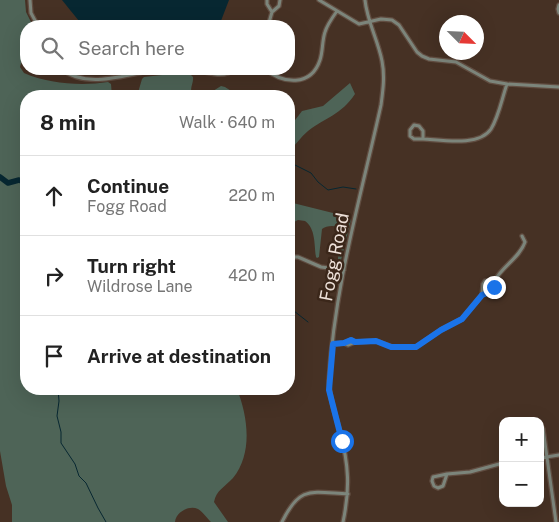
<!DOCTYPE html>
<html lang="en">
<head>
<meta charset="utf-8">
<style>
	:root { --surface:#fff; --page:#f2f2f2; --text:#222; --muted:#767676; --line:#e0e0e0 }
	body { margin:0; font-family:"Public Sans",sans-serif; background:var(--page); color:var(--text) }
	.controls { position:absolute; right:15px; bottom:15px; display:grid; overflow:hidden; border-radius:10px; box-shadow:0 5px 20px #0002 }
	.controls button { width:45px; height:45px; display:grid; place-items:center; padding:0; border:0; border-bottom:1px solid var(--line); background:var(--surface); color:var(--text); font:25px sans-serif }
	.compass { position:absolute; left:439px; top:15px; width:45px; height:45px; border-radius:50%; background:var(--surface); box-shadow:0 5px 20px #0002; rotate:114deg }
	.stop { position:absolute; width:15px; height:15px; margin:-11px; border:4px solid #1a73e8; border-radius:50%; background:#fff }
	.stop.end { background:#1a73e8; border-color:#fff; box-shadow:0 1px 5px #0008 }
	.list { margin:0; padding:0; list-style:none }
	h2 { display:flex; justify-content:space-between; align-items:center; height:65px; margin:0; padding:0 20px; font-size:21px }
	h2 small { font-size:16px; font-weight:400; color:var(--muted) }
	.list li { display:grid; grid-template-columns:32px 1fr auto; gap:15px; align-items:center; box-sizing:border-box; height:80px; padding:0 20px; border-top:1px solid var(--line) }
	.list b { display:block; font-size:19px; white-space:nowrap }
	.list p { margin:0; font-size:16px; white-space:nowrap; color:var(--muted) }
	.list em { font-size:16px; font-style:normal; color:var(--muted) }
	.icon { flex:none; width:28px; height:28px; fill:none; stroke:currentColor; stroke-width:2; stroke-linecap:round; stroke-linejoin:round }
	.map { position:relative; flex:none; width:559px; height:522px; overflow:hidden }
	.search { position:absolute; background:var(--surface); box-shadow:0 5px 20px #0002; left:20px; top:20px; width:275px; height:55px; display:flex; align-items:center; gap:12px; box-sizing:border-box; padding:0 18px; border-radius:20px; color:var(--muted); font-size:19px }
	.panel { position:absolute; background:var(--surface); box-shadow:0 5px 20px #0002; left:20px; top:90px; width:275px; height:305px; border-radius:20px }
	.map>svg:first-child { display:block }
</style>
</head>
<body>
<div class="map">
<svg width="559" height="522" viewBox="0 0 559 522">
	<rect width="100%" height="100%" fill="#463124"/>
	<path fill="#4e6457" d="M0,0H25L26,12L33,26H26V56L22,60L20,67L24,73C49,84 82,86 108,82L111,84L112,96H26V389H237C248,417 253,453 233,478C225,487 216,490 214,502L228,522H211C207,518 203,512 198,509C189,505 176,512 175,522H12V505L6,486L0,451Z
		M180,73L191,75L193,77C194,85 187,90 195,96H137L142,79L144,77Z
		M350,83L355,94C341,115 326,117 308,131C301,137 295,145 289,152V128L302,111L323,106Z
		M221,86L225,87L239,96H205Z
		M289,202L349,217L351,220L341,260H338V258L344,230C338,225 327,225 322,229L319,257L317,258L316,257C314,245 316,229 305,221L298,220L290,224V227L291,249L289,250Z"/>
	<path fill="#072731" d="M62,0H229L219,26H83Z"/>
	<g fill="none" stroke-linecap="round" stroke-linejoin="round">
		<path stroke="#072731" stroke-width="1" d="M289,162L311,173L318,182L328,190L343,187L356,189
			M289,312L294,311L308,322
			M58,389L59,401L57,416L61,432V443L75,464L79,476L86,483L98,508L106,522"/>
		<path stroke="#072731" stroke-width="5.5" d="M0,177L8,183L19,180L26,183"/>
		<g stroke="#614d41" stroke-width="5.5">
			<path id="minor" d="M30,0L31,13L38,26
				M267,0V4L272,12L279,6L280,0
				M319,0L359,24L381,19L392,20L399,25L417,52L422,56L429,59L456,62L490,81L507,84L559,87
				M559,5L558,9L559,13
				M268,26L272,12
				M62,69C86,90 129,74 158,69
				M191,69C205,72 223,79 236,69
				M265,69C283,84 311,87 320,60C323,51 322,41 325,32C327,25 332,18 337,11
				M414,125L419,126L423,131V139H414L410,136V130Z
				M423,139C442,140 479,147 491,129C499,116 502,98 507,84
				M289,257H298L321,267L344,270
				M495,280C503,266 520,257 525,242L522,236
				M495,280L493,290L482,295L483,284L485,281Z
				M355,342L348,345L344,343L351,340L355,342L376,341L393,347H416L441,330L462,319L482,295
				M333,344L344,343
				M540,425L543,429L544,436H540
				M544,436L556,522
				M540,458L559,455
				M447,474L470,472L503,463
				M447,474L443,486L438,488L434,486L432,481L433,477Z
				M282,522C300,485 311,492 348,494
				M343,522C350,489 349,465 340,432C336,415 329,399 329,381C334,287 361,196 381,105C383,90 385,76 382,61C378,40 367,21 365,0"/>
		</g>
		<use href="#minor" stroke="#7c857b" stroke-width="3"/>
	</g>
	<g fill="none" stroke-linecap="round" stroke-linejoin="round">
		<path stroke="#1a73e8" stroke-width="6" d="M342,441L329,390L333,344L344,343L351,340L355,342L376,341L391,347H416L441,330L462,319L482,295L490,292L494,287"/>
	</g>
	<g text-anchor="middle" dominant-baseline="central" stroke-width="5" stroke-linejoin="round" paint-order="stroke">
		<g font-size="18" fill="#ede0d8" stroke="#3b271a">
			<text transform="translate(334 257) rotate(-79)">Fogg Road</text>
		</g>
	</g>
</svg>
<div class="controls">
<button>+</button>
<button>−</button>
</div>
<svg class="compass" viewBox="-18 -18 36 36"><path d="M0-13l5 13h-10z" fill="#e53935"/><path d="M0 13l5-13h-10z" fill="#767676"/></svg>
<div class="stop" style="left:342px;top:441px"></div>
<div class="stop end" style="left:494px;top:287px"></div>
<div class="search"><svg class="icon" aria-label="search" viewBox="0 0 24 24"><circle cx="10" cy="10" r="6"/><path d="M15 15l6 6"/></svg>Search here</div>
<section class="panel">
<h2>8 min<small>Walk · 640 m</small></h2>
<ul class="list">
<li><svg class="icon" aria-label="ahead" viewBox="0 0 24 24"><path d="M12 20V5M6 11l6-6 6 6"/></svg><div><b>Continue</b><p>Fogg Road</p></div><em>220 m</em></li>
<li><svg class="icon" aria-label="right" viewBox="0 0 24 24"><path d="M7 20v-9h11M14 6l5 5-5 5"/></svg><div><b>Turn right</b><p>Wildrose Lane</p></div><em>420 m</em></li>
<li><svg class="icon" aria-label="arrive" viewBox="0 0 24 24"><path d="M6 21V4h12l-3 4 3 4H6"/></svg><div><b>Arrive at destination</b></div></li>
</ul>
</section>
</div>
</body>
</html>
